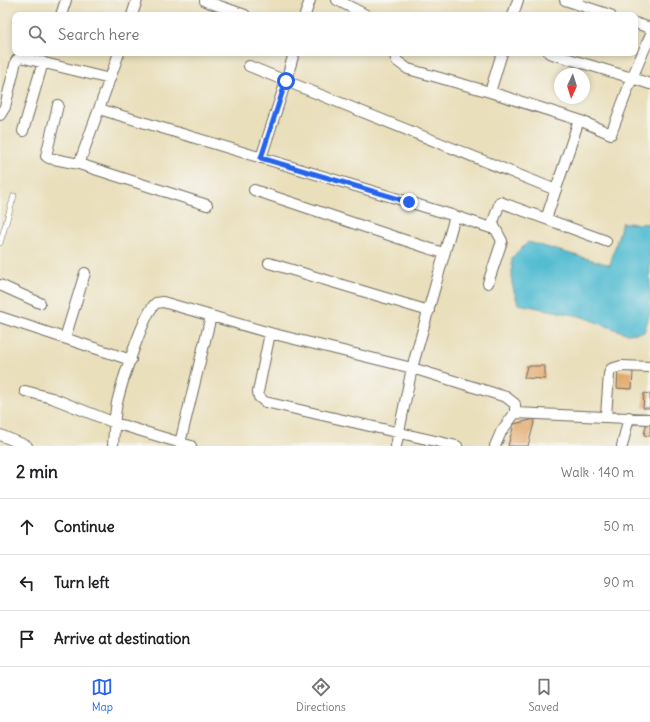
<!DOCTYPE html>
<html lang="en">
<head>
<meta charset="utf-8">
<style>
	:root { --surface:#fff; --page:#f2f2f2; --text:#202124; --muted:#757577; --line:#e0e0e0; --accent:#2563eb }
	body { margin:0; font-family:Delius,sans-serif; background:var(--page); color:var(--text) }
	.compass { position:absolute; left:554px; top:68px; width:36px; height:36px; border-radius:50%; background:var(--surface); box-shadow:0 2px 6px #0003; rotate:184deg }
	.stop { position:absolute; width:12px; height:12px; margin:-9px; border:3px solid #2563eb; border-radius:50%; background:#fff }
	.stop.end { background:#2563eb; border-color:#fff; box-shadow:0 1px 4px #0008 }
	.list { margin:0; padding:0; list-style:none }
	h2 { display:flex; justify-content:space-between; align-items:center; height:52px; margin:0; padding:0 16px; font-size:17px }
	h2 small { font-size:13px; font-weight:400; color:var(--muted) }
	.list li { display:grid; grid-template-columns:26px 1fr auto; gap:12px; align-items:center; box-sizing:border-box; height:56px; padding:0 16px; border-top:1px solid var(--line) }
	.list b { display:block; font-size:15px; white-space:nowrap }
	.list em { font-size:13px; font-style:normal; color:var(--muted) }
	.icon { flex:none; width:22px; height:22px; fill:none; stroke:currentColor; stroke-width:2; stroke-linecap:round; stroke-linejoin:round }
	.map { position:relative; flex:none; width:650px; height:446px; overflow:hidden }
	.search { position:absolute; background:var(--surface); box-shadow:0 2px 6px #0003; left:12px; right:12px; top:12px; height:44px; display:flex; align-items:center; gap:10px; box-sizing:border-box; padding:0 14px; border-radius:8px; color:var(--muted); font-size:15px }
	.sheet { height:220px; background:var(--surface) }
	nav { display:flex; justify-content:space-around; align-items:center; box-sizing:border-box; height:56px; border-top:1px solid var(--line); background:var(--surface); font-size:11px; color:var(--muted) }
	nav a { display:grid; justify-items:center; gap:2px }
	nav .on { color:var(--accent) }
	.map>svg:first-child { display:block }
</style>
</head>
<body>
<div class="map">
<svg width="650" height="446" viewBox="0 0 650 446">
	<rect width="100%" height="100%" fill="#f6f6f2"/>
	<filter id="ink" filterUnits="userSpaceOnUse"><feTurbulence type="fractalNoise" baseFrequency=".025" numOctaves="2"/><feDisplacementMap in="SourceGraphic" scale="8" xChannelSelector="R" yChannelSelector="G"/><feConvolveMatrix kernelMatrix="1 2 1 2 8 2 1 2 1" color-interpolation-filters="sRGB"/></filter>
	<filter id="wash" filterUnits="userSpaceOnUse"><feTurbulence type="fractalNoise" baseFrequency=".012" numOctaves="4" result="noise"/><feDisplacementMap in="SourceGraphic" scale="16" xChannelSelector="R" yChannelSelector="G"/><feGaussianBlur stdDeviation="0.9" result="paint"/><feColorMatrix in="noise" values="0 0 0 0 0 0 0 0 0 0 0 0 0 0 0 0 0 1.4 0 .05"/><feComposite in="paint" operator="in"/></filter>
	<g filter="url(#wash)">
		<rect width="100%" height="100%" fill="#eadfbb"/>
		<path fill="#55bdd2" stroke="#40747e" d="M622,223L650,224V313L644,332L628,334L580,316L518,304L512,284V258L528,242L610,265Z"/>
		<g id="blocks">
			<path fill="#e2a86c" d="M527,366H545V379L524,378Z
				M618,370L633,372L632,389L617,388Z
				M644,393L650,394V408H643Z
				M535,419L528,446H508L514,424Z
				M647,421H650V436L644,435Z"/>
		</g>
	</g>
	<g filter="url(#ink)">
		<use href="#blocks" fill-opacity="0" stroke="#6e6a5d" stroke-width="1"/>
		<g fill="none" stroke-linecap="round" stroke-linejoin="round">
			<g stroke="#6e6a5d" stroke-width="6">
				<path id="lane" d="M0,243L14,196"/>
			</g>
			<g stroke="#6e6a5d" stroke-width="12">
				<path id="street" d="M337,0L366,15
					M565,0L577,4
					M578,0L577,4L610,15
					M205,1L245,15
					M61,15L66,0
					M132,15L137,0
					M305,15L310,0
					M513,15L518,0
					M635,23L650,28
					M394,53L397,61L408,69L490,92
					M502,53L490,92L579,120
					M549,53L632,78L650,36
					M249,66L286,81L294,53
					M58,105L46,156L49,158L79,164
					M99,109L119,53
					M0,115L5,107L16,61L20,57L110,79
					M23,131L43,62
					M261,158L286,81L556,190
					M254,190L443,253
					M207,205L79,164L99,109L455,216
					M546,219L579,120L611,134L632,78L650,84
					M269,263L429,311
					M488,283L502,241L493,224
					M0,285L40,303
					M0,317L131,360
					M270,333L258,392L259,397L265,402L457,446
					M65,338L85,273
					M25,391L52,398L115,423L191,446
					M606,416L609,374L611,369L621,366L650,367
					M0,435L27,446
					M180,443L211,316
					M113,446C114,432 114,417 117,403C121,385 144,312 156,303L163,302L270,333L412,368L506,397L515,404V413
					M396,446L412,368L455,216L491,228L500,202L606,241
					M495,446L501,432L515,413L650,419
					M622,446L629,417"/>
			</g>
			<use href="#lane" stroke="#fff" stroke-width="5"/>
			<use href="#street" stroke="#fff" stroke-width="10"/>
		</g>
	</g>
	<g fill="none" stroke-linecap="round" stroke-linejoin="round" filter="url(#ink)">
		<path stroke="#2563eb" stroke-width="5" d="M286,81L261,158L409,202"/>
	</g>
</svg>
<svg class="compass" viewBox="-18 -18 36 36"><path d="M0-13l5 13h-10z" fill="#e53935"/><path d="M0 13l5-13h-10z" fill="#757577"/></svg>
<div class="stop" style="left:286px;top:81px"></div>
<div class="stop end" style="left:409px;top:202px"></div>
<div class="search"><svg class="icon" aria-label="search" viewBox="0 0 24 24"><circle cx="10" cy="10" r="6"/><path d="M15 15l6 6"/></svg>Search here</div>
</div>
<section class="sheet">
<h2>2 min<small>Walk · 140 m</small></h2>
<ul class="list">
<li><svg class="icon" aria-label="ahead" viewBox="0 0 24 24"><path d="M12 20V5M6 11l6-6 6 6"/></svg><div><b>Continue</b></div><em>50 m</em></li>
<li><svg class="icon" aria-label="left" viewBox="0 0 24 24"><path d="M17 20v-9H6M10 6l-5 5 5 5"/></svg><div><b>Turn left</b></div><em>90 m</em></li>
<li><svg class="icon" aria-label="arrive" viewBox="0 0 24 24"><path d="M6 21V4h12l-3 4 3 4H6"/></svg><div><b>Arrive at destination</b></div></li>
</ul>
</section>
<nav>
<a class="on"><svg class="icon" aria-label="map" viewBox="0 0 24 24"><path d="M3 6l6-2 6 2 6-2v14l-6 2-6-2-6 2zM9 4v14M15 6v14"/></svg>Map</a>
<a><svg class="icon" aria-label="directions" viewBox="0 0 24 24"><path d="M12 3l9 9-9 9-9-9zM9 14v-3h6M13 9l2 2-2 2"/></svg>Directions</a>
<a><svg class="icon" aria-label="saved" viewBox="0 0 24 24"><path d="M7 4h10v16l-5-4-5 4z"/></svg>Saved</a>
</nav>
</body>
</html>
